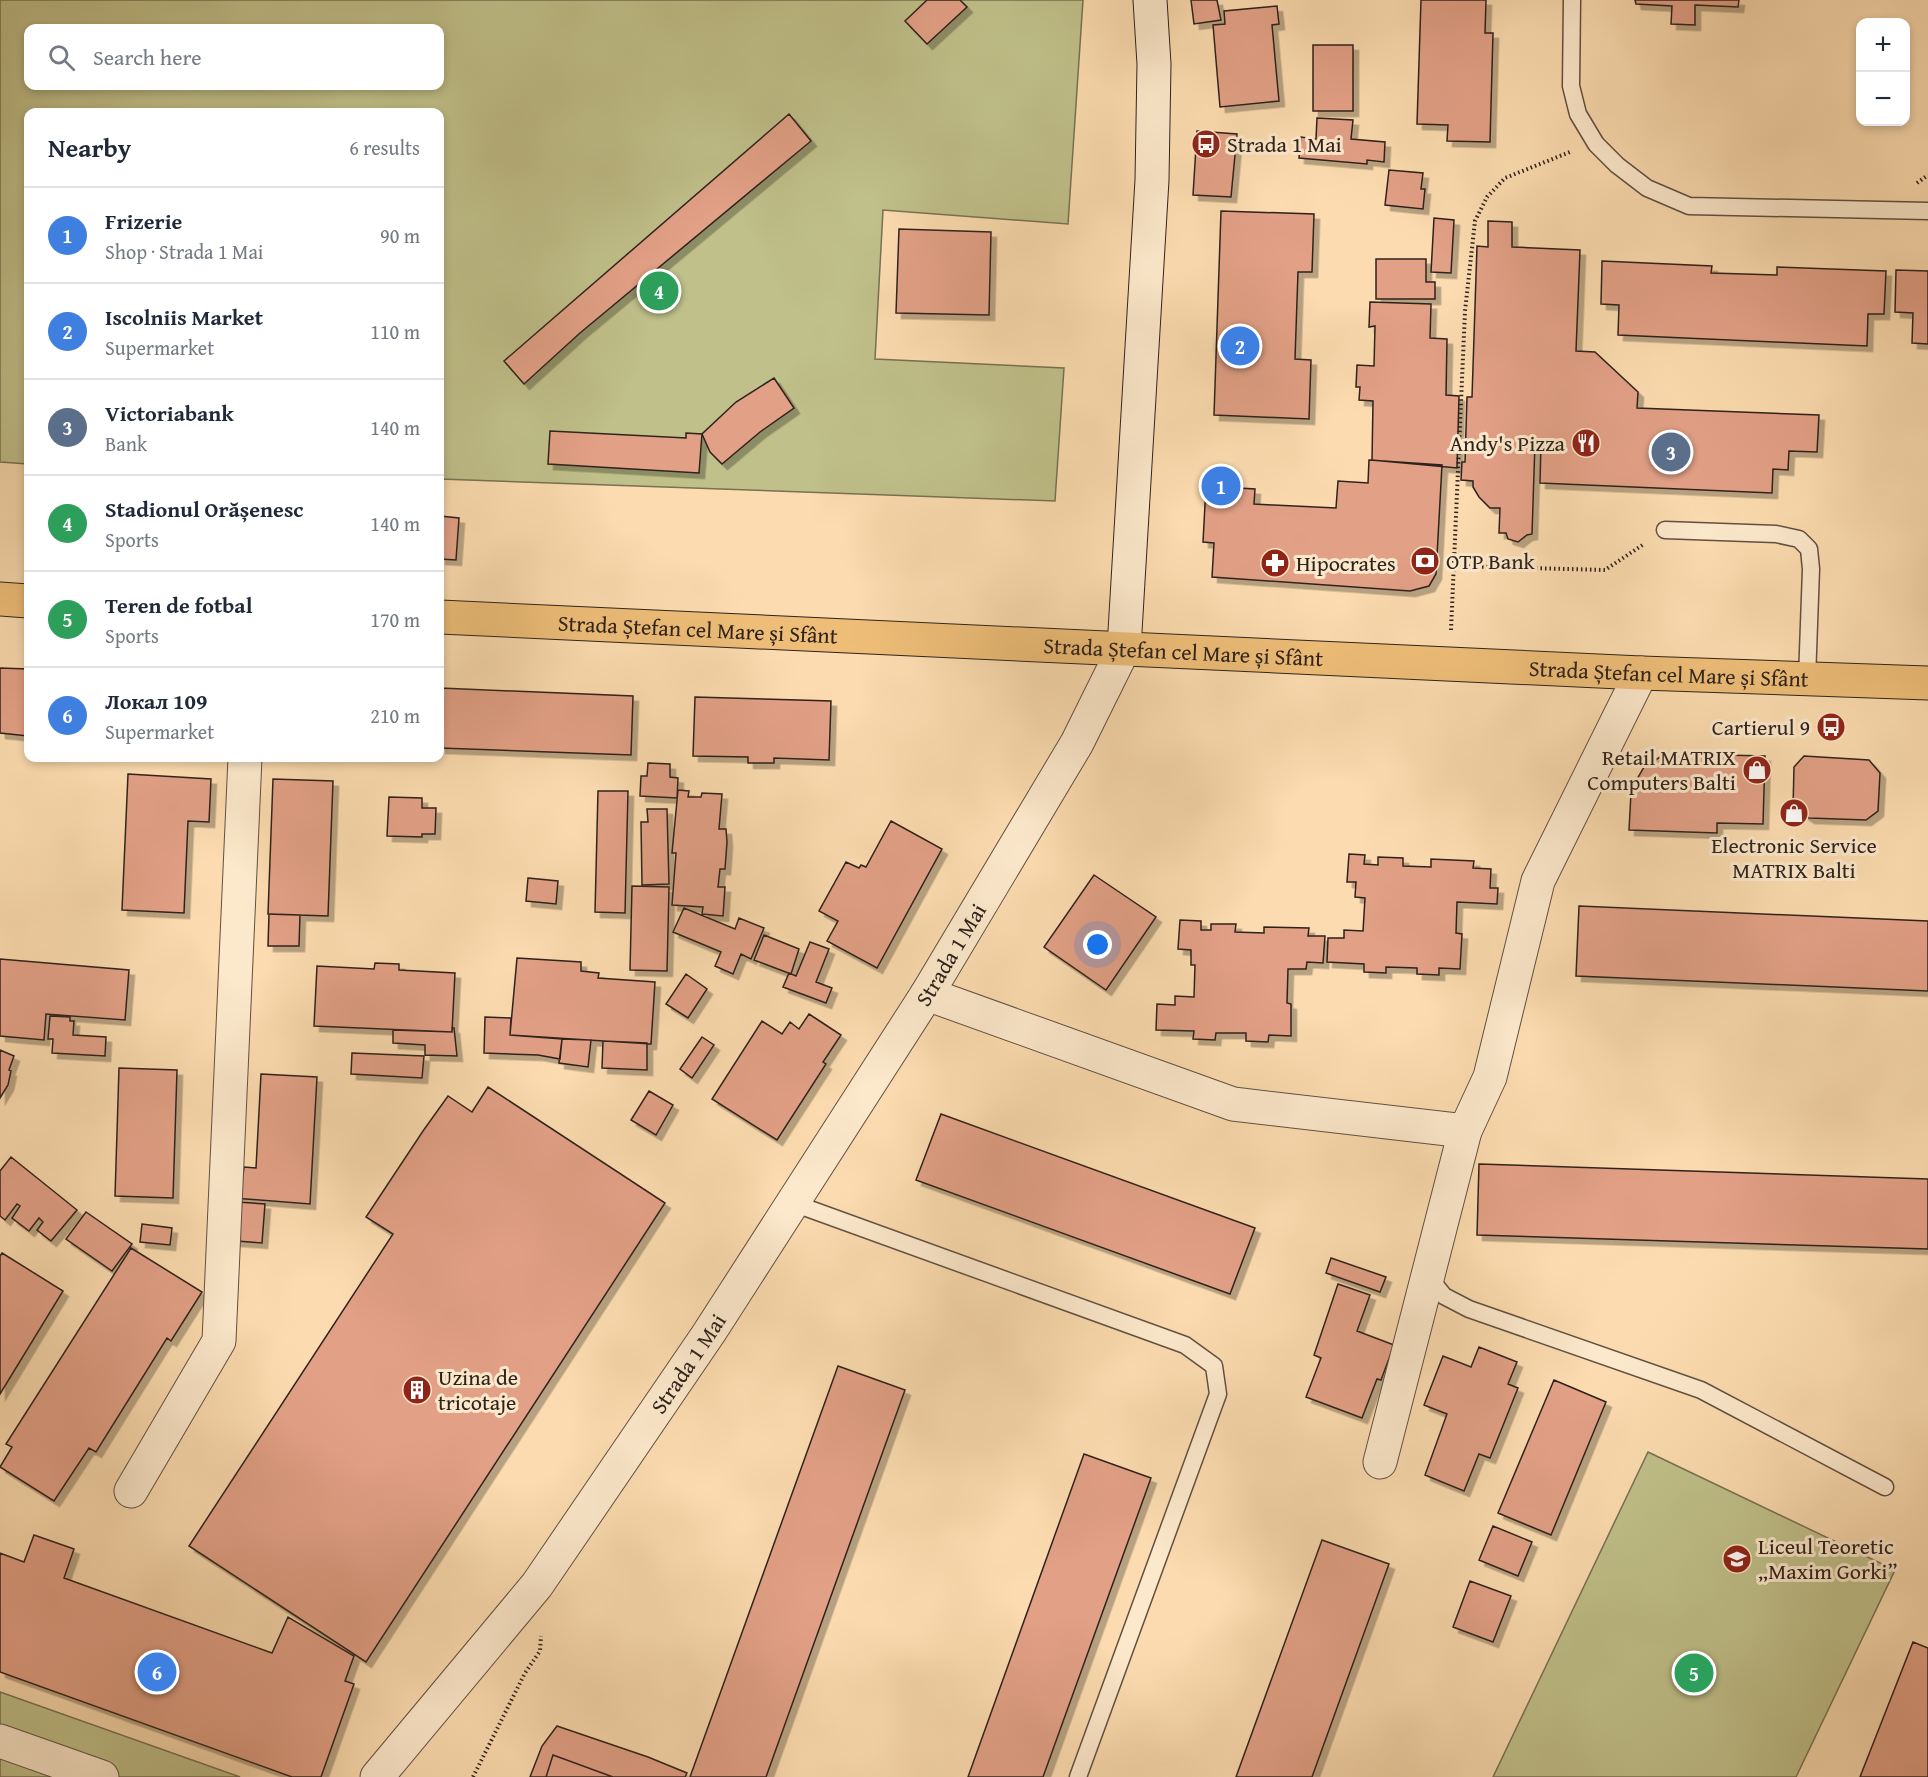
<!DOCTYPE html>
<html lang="en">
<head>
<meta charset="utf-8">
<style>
	:root { --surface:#fff; --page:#f2f2f3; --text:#1f2937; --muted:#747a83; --line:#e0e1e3; --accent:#db2777 }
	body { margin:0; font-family:"Gentium Book Plus",serif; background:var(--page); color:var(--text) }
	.controls { position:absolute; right:18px; top:18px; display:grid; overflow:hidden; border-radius:12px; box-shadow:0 3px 9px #0003 }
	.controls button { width:54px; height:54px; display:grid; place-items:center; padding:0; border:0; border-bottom:2px solid var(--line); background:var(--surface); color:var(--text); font:30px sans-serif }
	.you { position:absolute; left:1098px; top:945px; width:21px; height:21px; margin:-15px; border:4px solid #fff; border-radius:50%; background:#1a73e8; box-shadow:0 0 0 9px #1a73e833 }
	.badge { display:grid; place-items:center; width:39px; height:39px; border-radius:50%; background:var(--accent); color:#fff; font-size:20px; font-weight:700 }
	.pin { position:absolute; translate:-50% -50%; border:3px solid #fff; box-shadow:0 2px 6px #0006 }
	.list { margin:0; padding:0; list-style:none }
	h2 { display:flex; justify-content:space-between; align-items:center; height:78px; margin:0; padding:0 24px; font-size:26px }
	h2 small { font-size:20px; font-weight:400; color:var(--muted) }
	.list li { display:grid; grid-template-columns:39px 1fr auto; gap:18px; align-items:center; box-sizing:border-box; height:96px; padding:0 24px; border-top:2px solid var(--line) }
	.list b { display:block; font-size:22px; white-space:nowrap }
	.list p { margin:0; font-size:20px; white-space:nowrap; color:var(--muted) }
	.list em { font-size:20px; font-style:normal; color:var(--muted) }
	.icon { flex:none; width:33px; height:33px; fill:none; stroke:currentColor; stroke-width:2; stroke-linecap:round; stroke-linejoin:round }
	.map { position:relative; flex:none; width:1928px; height:1777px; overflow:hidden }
	.search { position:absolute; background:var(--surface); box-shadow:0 3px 9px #0003; left:24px; top:24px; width:420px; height:66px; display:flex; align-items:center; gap:15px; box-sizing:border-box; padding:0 21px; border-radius:12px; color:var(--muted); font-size:22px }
	.panel { position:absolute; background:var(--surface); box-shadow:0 3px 9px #0003; left:24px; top:108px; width:420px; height:654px; border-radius:12px }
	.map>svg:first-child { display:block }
</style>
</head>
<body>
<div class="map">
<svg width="1928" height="1777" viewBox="0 0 1928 1777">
	<defs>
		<filter id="shadow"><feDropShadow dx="5.5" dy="5.5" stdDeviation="0" flood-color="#0004"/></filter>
	</defs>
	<rect width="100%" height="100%" fill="#fbdbaf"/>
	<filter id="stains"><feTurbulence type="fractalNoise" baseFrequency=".00333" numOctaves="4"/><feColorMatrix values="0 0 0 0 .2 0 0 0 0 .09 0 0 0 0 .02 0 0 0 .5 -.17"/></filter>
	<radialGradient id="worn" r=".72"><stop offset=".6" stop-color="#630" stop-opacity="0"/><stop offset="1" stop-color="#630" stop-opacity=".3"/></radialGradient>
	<path fill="#c0c08a" stroke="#787153" stroke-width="1.5" fill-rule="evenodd" d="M0,0H1083L1068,224L883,210L875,359L1064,368L1055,501L440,479V112H28V464L0,462ZM28,28H440V86H28Z
		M1648,1452L1895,1570L1796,1777H1493Z
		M0,1692L240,1777H0Z"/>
	<path fill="#e2a086" stroke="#2f221c" stroke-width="1.5" filter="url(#shadow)" d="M927,0H960L967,7L927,44L905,21Z
		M1191,0H1217L1221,20L1194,24Z
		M1421,0H1486L1485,33H1493L1490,142L1447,141L1448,125L1417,124Z
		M1635,0H1739L1738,7L1695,5V25L1671,24L1672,6L1636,4Z
		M1277,6L1279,24L1272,25L1279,101L1220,107L1213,25L1225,24L1224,11Z
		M1313,45H1353V111H1313Z
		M789,114L811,141L580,333L524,384L504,361Z
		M1317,118L1353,120L1351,139L1385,142L1384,162L1367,160V164L1299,158L1301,137L1316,139Z
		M1197,131L1237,134L1231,197L1193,195Z
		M1389,170L1423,173L1421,189H1425L1423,209L1385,205Z
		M1221,211L1314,214L1312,272H1298L1295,359L1311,360L1309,419L1214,415Z
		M1434,218L1454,220L1451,273L1431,272Z
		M1488,221L1512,222V247L1580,250L1576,351L1595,352L1638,392L1637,408L1819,415L1817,452L1789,451L1788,470L1773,469L1772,493L1540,483L1541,443H1535L1532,534L1527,535L1518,542L1508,539L1506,533H1499L1500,508H1490L1479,497L1473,487V481L1461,480L1462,462H1465L1467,397H1472L1477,246L1488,247Z
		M899,229L991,232L989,315L896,313Z
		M1376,259H1426V282H1435V299H1376Z
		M1602,261L1712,266L1711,273L1777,275V267L1886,271L1884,314H1868L1867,346L1618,335L1619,305L1601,304Z
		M1896,270L1928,271V344L1912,343L1913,313L1895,312Z
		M1370,302L1431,304L1430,338L1447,339L1446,395L1459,396L1457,468L1372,460L1373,401L1359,400L1360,387H1356L1357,365L1374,366L1375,326L1369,327Z
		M774,378L794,408L760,432L722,464L710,452L702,434L736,402Z
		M550,431L686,438V433L702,434L699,473L548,464Z
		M1369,460L1442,465L1436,574L1429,586L1410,591L1212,577L1214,543L1203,542L1206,486L1255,489L1254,504L1336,508L1338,481L1368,483Z
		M440,516L459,518L456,560L440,559Z
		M0,668L28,669V736L0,733Z
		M440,688L633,696L631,755L440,748Z
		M695,697L831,701L829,760L774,758V763H748V757L693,756Z
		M1682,754L1765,756L1763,824L1717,823V833L1629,830L1631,793H1635L1637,779L1644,767L1660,757H1682Z
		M1804,756L1869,760L1880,773L1878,811L1866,820L1809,818L1793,807L1794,767Z
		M648,763L670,764V777L678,778L677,798L640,796L641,776H647Z
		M128,774L211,779L209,822L188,821L184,913L122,910Z
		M273,779L333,781L328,916L268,914Z
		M678,790L689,791L688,797H701L702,793L722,794L719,829H726L727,842L725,869H720L718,887H725L723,916L702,914L703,907L672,905L676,853H672Z
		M598,791H628L625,913L595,912Z
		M389,797L422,798V808H436L435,834H422V837L387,836Z
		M647,809H667L669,884L642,885L641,822H648Z
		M891,821L942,849L877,968L827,941L838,921L819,911L846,862L859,868L861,865L866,867Z
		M1349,854L1365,855L1364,864L1378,865V857L1403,858V866L1431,867V859L1474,861L1473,868L1491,869L1490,888H1498L1497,904L1457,902L1456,933L1462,934L1460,969L1439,968V975L1417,974V968L1386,967V973L1364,972V964L1327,962L1328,938H1344V930L1363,931L1365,898L1355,897L1356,882H1347Z
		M1094,875L1156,917L1106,990L1044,947Z
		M528,878L558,881L556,904L526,901Z
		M632,886L669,887L667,971L630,970Z
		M1579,906L1928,921V991L1576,976Z
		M684,908L735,929L739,918L764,928L751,959L741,954L733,974L715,966L721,952L673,932Z
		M269,914L300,915L299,946H268Z
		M1180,920L1201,921V930H1211V924H1236L1235,932L1264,933V927L1309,928L1308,936H1325L1323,963L1307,962L1306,969H1288L1287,1003L1291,1004V1036L1269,1035L1268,1042L1246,1041V1033H1216L1215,1040L1193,1039L1194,1031L1156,1030L1157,1004L1175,1005V996L1194,997L1195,965H1191V950L1178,949Z
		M764,935L799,949L791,974L754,960Z
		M810,942L829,949L816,982L832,988L826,1003L783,987L789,973L796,976Z
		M517,958L581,962V971L599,973L598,978L655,982L651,1044L510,1035Z
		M0,959L129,970L125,1020L46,1014L44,1040L0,1036Z
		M375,963L399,964V970L455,973L452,1032L314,1026L317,966L374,969Z
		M686,974L707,989L688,1018L666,1004Z
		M809,1014L841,1035L823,1062L826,1064L777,1140L712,1099L762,1021L782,1034L790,1022L799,1029Z
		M50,1016L70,1017V1021H74L73,1035L106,1037L105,1056L52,1053L53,1039H48Z
		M485,1017L511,1018L510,1035L562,1039L560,1059L538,1055L484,1053Z
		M452,1028H454L457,1056L425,1055V1045L393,1043V1030L452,1032Z
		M702,1037L714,1045L692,1078L680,1069Z
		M562,1039L591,1040L588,1067L559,1063Z
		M603,1041L647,1043V1070L602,1068Z
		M0,1050L14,1056L9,1070L11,1071L8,1085L0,1098Z
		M352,1053L424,1056L422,1078L351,1074Z
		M119,1068L177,1070L173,1198L115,1196Z
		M261,1074L317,1077L310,1204L233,1198L235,1175L243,1176L244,1167L256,1168Z
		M488,1087L665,1203L366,1662L189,1546L393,1234L366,1217L423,1131L448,1096L472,1112Z
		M649,1091L673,1105L656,1135L631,1120Z
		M941,1114L1255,1228L1230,1294L916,1180Z
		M11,1157L77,1210L51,1241L37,1230L43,1222L39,1218L29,1231L12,1218L20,1206L17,1204L5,1220L0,1216V1171Z
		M1479,1164L1928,1179V1249L1477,1235Z
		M222,1201L265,1204L262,1243L224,1240Z
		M86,1212L132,1244L112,1271L66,1239Z
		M142,1224L172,1228L170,1245L140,1242Z
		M131,1248L202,1292L171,1341L167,1338L96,1452L89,1448L54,1501L0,1467L12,1447L6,1444Z
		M2,1253L63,1291L0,1394V1256Z
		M1331,1258L1386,1277L1380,1292L1326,1273Z
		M1338,1284L1370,1295L1357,1331L1394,1345L1381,1380L1377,1379L1362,1418L1306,1397L1321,1358L1314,1355Z
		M1479,1347L1517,1362L1508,1384L1518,1388L1490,1458L1479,1454L1464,1491L1425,1475L1447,1414L1424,1405L1443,1356L1471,1367Z
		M838,1366L905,1390L766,1777H690Z
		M1554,1380L1606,1402L1551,1535L1498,1513Z
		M1084,1454L1151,1478L1043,1777H968Z
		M1493,1526L1532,1542L1518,1576L1479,1560Z
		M34,1535L74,1549L64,1578L272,1653L288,1617L354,1656L345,1681L354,1684L321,1777H292L0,1672V1553L24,1562Z
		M1322,1540L1389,1564L1312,1777H1236Z
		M1470,1581L1511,1596L1493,1642L1453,1627Z
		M1913,1642L1928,1648V1777H1860Z
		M557,1726L648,1757L687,1773L685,1777H613L553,1755L546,1777H530L542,1746Z
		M553,1755L613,1777H546Z"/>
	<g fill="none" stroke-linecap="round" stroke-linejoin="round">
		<g stroke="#625041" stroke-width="19">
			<path id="lane" d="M1572,0L1571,86L1578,114L1596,144L1617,165L1647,188L1689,206L1928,211
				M1665,530L1776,534L1799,539L1809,549L1811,569L1807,679
				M793,1203L1185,1345L1214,1366L1218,1394L1078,1777
				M1428,1276L1444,1296L1469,1309L1701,1390L1885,1487"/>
		</g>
		<g stroke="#625041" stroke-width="35">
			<g id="street">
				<path d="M927,994L1233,1104L1465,1131"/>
				<path d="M1380,1462L1465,1131L1490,1077L1538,881L1641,673"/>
				<path d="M131,1491L219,1341L245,758"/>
				<path d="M0,1741L102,1777"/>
				<path id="s1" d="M377,1777L537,1585L709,1333L927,994L1077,743L1124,648"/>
			</g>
		</g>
		<g stroke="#2f221c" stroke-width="35">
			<path id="secondary" d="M1124,648L1152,180L1154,64L1150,0"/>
		</g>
		<g stroke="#2f221c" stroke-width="35">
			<g id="primary">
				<path d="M0,599L28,601"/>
				<path id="s2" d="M440,617L1641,673L1928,683"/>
			</g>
		</g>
		<path stroke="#2f221c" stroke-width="4" stroke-dasharray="1.5 3" stroke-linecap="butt" d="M1917,183L1928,175
			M1455,566L1605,570L1644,544
			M1451,630L1465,311L1475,221L1487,197L1505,178L1570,152
			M473,1777L525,1673L540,1651L541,1636"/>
		<use href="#lane" stroke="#fce8cb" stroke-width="16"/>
		<use href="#street" stroke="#fce8cb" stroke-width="33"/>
		<use href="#secondary" stroke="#fce8cb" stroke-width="33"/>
		<use href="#primary" stroke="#eebe78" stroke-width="33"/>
	</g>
	<defs>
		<g id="bus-disc" transform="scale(1.5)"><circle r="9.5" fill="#8f2418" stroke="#fce8cb"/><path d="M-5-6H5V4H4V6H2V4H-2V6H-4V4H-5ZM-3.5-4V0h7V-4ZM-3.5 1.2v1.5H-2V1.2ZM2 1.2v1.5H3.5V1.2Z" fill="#fff"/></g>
		<g id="restaurant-disc" transform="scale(1.5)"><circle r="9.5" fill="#8f2418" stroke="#fce8cb"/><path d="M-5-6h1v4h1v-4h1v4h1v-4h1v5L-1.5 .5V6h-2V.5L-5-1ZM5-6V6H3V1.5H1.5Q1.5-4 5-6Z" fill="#fff"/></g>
		<g id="bank-disc" transform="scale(1.5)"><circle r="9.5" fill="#8f2418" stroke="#fce8cb"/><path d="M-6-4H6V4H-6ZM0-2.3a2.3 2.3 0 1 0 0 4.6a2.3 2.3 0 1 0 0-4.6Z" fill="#fff"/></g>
		<g id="pharmacy-disc" transform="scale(1.5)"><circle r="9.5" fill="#8f2418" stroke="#fce8cb"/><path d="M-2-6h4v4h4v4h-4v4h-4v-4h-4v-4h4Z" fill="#fff"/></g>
		<g id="shop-disc" transform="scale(1.5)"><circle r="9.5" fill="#8f2418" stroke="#fce8cb"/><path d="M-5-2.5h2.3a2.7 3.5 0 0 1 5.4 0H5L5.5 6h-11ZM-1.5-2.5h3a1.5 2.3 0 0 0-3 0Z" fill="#fff"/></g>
		<g id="building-disc" transform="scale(1.5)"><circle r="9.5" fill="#8f2418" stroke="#fce8cb"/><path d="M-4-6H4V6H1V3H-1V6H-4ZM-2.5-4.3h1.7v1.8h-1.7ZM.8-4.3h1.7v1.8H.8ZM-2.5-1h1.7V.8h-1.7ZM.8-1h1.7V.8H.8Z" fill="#fff"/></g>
		<g id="school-disc" transform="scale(1.5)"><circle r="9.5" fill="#8f2418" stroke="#fce8cb"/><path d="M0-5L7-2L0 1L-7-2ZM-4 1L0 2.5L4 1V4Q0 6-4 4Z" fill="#fff"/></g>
	</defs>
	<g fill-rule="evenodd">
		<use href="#bus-disc" x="1206" y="144"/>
		<use href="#restaurant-disc" x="1586" y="443"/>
		<use href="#bank-disc" x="1425" y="561"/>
		<use href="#pharmacy-disc" x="1275" y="563"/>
		<use href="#bus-disc" x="1831" y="727"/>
		<use href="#shop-disc" x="1757" y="770"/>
		<use href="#shop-disc" x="1794" y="813"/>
		<use href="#building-disc" x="417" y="1390"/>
		<use href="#school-disc" x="1737" y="1559"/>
	</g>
	<g text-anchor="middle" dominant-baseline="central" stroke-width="6" stroke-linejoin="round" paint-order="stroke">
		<g font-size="22" fill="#2f221c" stroke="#fce8cb" text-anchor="start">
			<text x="1227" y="144">Strada 1 Mai</text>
			<text x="1565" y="443" text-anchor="end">Andy's Pizza</text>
			<text x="1446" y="561">OTP Bank</text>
			<text x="1296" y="563">Hipocrates</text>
			<text x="1810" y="727" text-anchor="end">Cartierul 9</text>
			<text x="1736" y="757" text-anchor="end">Retail MATRIX<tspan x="1736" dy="25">Computers Balti</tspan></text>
			<text x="1794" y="845" text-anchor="middle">Electronic Service<tspan x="1794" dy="25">MATRIX Balti</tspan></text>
			<text x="438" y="1377">Uzina de<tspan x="438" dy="25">tricotaje</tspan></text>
			<text x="1758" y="1546">Liceul Teoretic<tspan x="1758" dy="25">„Maxim Gorki”</tspan></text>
		</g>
		<g font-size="22" fill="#2f221c" stroke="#fce8cb">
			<text stroke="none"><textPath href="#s2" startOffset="258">Strada Ștefan cel Mare și Sfânt</textPath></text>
			<text stroke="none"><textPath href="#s2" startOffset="744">Strada Ștefan cel Mare și Sfânt</textPath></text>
			<text stroke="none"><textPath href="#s2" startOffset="1230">Strada Ștefan cel Mare și Sfânt</textPath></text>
			<text stroke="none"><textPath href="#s1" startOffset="1004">Strada 1 Mai</textPath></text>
			<text stroke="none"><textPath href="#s1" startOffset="518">Strada 1 Mai</textPath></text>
		</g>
	</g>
	<rect width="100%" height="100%" filter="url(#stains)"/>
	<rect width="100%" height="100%" fill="url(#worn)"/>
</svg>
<div class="controls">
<button>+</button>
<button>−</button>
</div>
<div class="you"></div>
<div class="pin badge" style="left:1221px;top:486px;background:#3f7fe0">1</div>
<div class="pin badge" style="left:1240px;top:346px;background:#3f7fe0">2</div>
<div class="pin badge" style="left:1671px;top:452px;background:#5c6f8a">3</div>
<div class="pin badge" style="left:659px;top:291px;background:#2e9e5b">4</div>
<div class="pin badge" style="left:1694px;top:1673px;background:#2e9e5b">5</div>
<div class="pin badge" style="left:157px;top:1672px;background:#3f7fe0">6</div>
<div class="search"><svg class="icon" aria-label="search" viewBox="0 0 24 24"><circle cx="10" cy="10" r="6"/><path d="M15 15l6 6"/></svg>Search here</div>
<section class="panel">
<h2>Nearby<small>6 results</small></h2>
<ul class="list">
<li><span class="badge" style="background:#3f7fe0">1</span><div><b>Frizerie</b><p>Shop · Strada 1 Mai</p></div><em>90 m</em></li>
<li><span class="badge" style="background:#3f7fe0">2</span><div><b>Iscolniis Market</b><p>Supermarket</p></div><em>110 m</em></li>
<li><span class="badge" style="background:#5c6f8a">3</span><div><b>Victoriabank</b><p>Bank</p></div><em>140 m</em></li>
<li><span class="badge" style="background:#2e9e5b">4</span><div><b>Stadionul Orășenesc</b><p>Sports</p></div><em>140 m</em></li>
<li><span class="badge" style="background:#2e9e5b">5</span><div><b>Teren de fotbal</b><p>Sports</p></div><em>170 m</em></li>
<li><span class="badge" style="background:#3f7fe0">6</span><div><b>Локал 109</b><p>Supermarket</p></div><em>210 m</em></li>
</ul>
</section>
</div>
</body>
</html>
